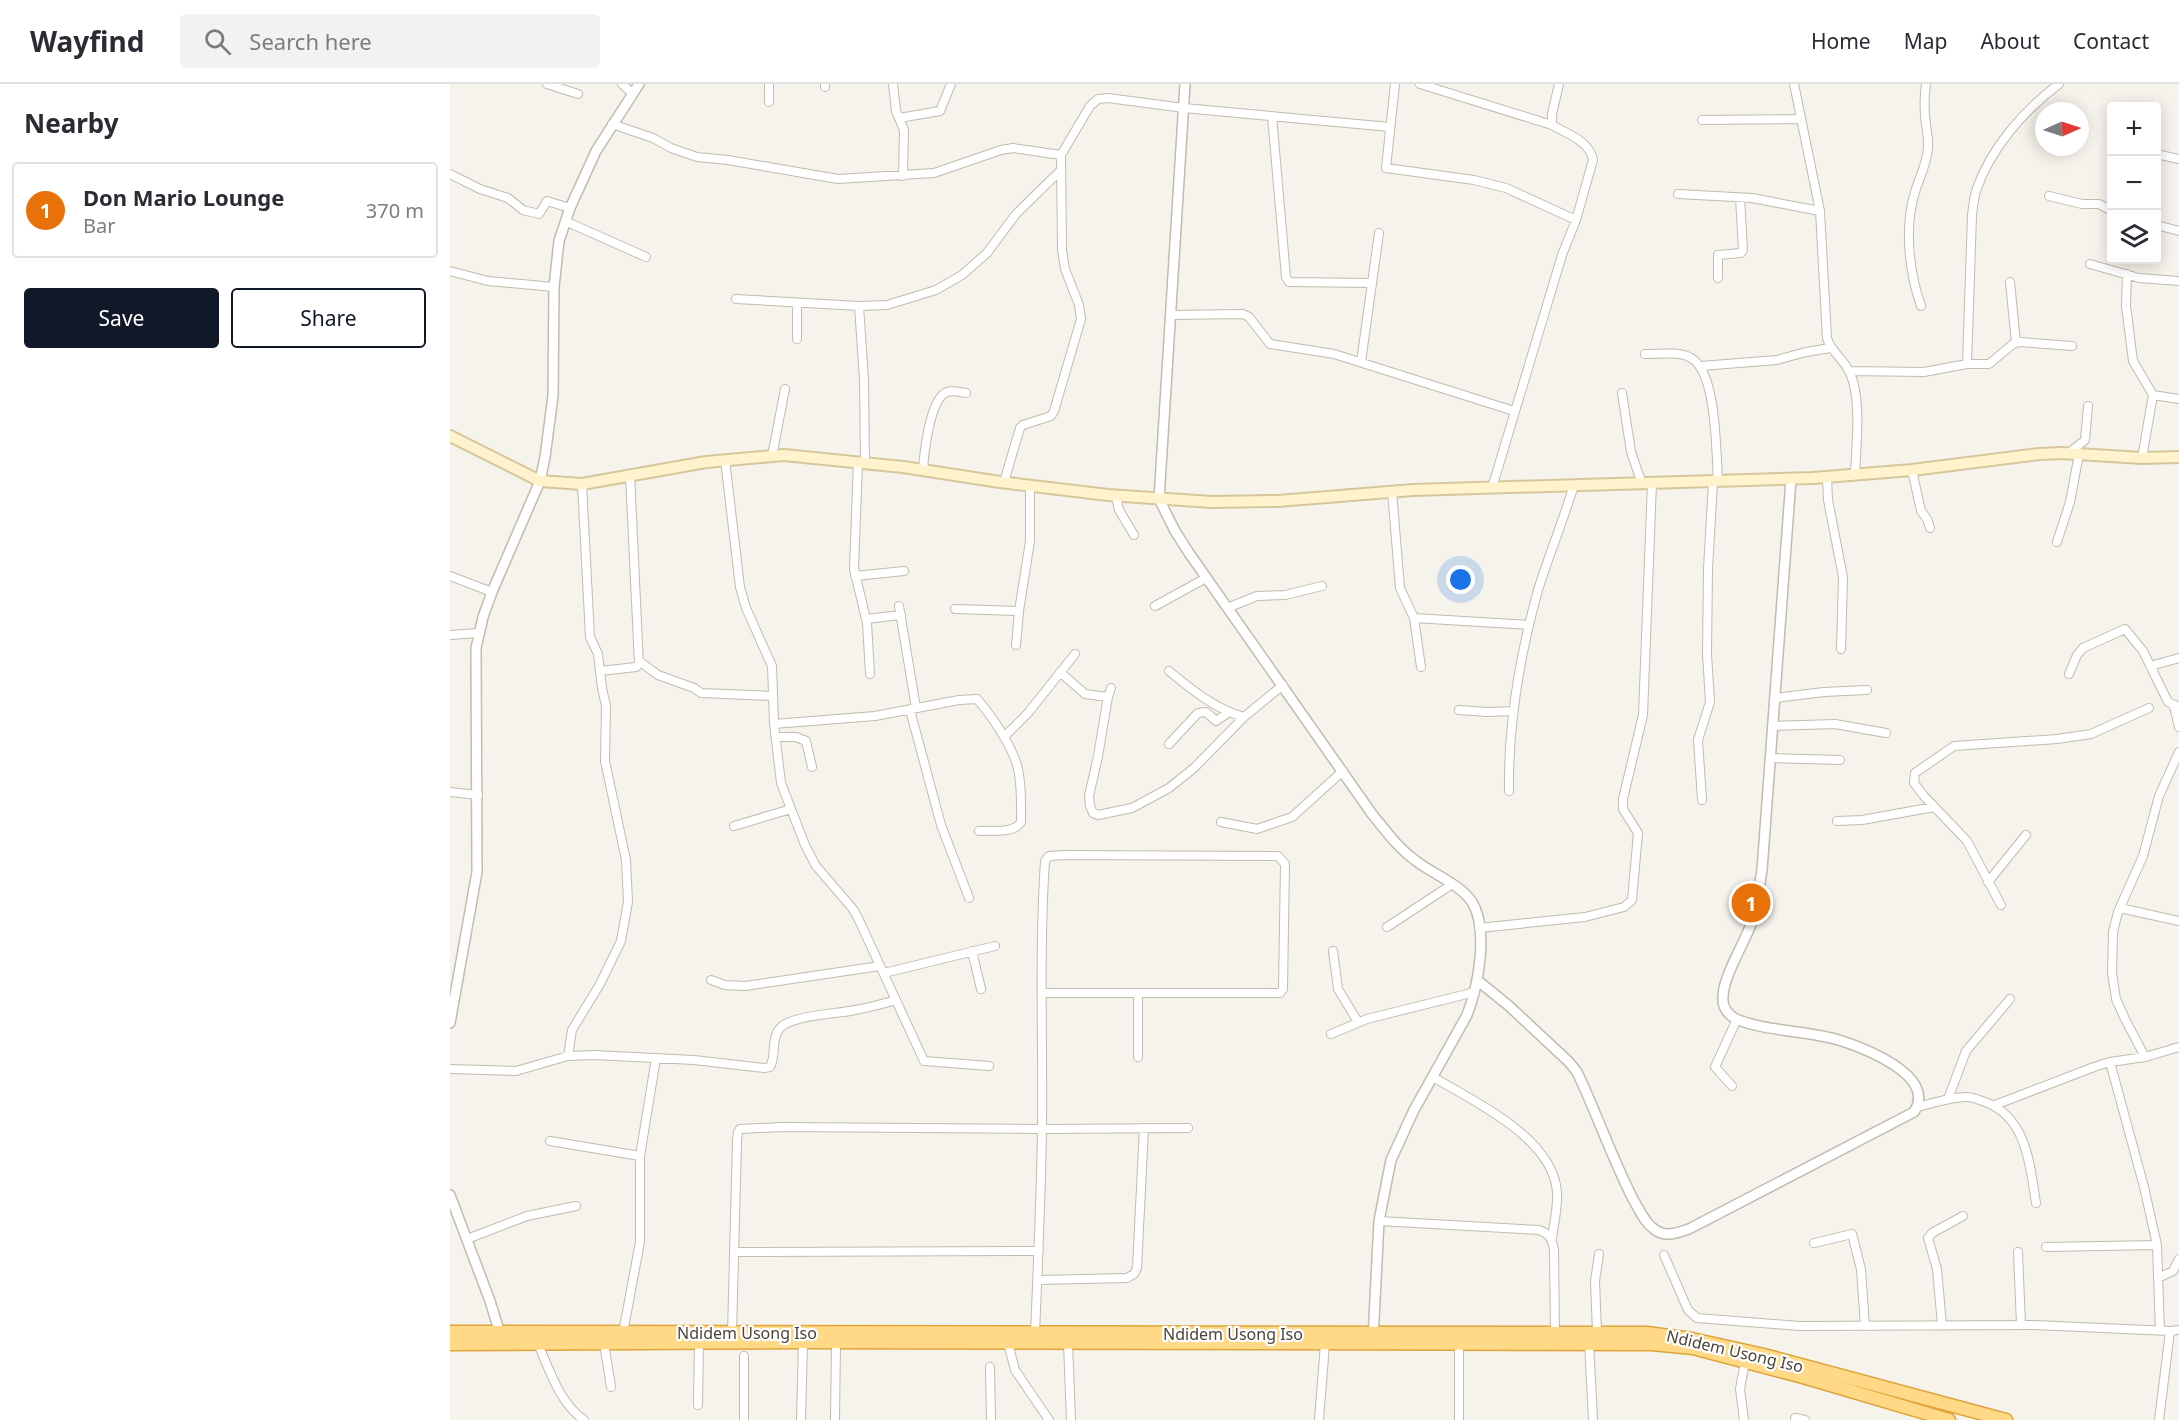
<!DOCTYPE html>
<html lang="en">
<head>
<meta charset="utf-8">
<style>
	:root { --surface:#fff; --page:#f2f2f3; --text:#2b2b33; --muted:#7c7c81; --line:#e1e1e2; --accent:#111827 }
	body { margin:0; font-family:"Noto Sans",sans-serif; background:var(--page); color:var(--text) }
	.controls { position:absolute; right:18px; top:18px; display:grid; overflow:hidden; border-radius:6px; box-shadow:0 3px 15px #0003 }
	.controls button { width:54px; height:54px; display:grid; place-items:center; padding:0; border:0; border-bottom:2px solid var(--line); background:var(--surface); color:var(--text); font:30px sans-serif }
	.compass { position:absolute; left:1585px; top:18px; width:54px; height:54px; border-radius:50%; background:var(--surface); box-shadow:0 3px 15px #0003; rotate:87deg }
	.you { position:absolute; left:1011px; top:496px; width:21px; height:21px; margin:-15px; border:4px solid #fff; border-radius:50%; background:#1a73e8; box-shadow:0 0 0 9px #1a73e833 }
	.badge { display:grid; place-items:center; width:39px; height:39px; border-radius:50%; background:var(--accent); color:#fff; font-size:20px; font-weight:700 }
	.pin { position:absolute; translate:-50% -50%; border:3px solid #fff; box-shadow:0 2px 6px #0006 }
	.list { margin:0; padding:0; list-style:none }
	h2 { display:flex; justify-content:space-between; align-items:center; height:78px; margin:0; padding:0 24px; font-size:26px }
	h2 small { font-size:20px; font-weight:400; color:var(--muted) }
	.list li { display:grid; grid-template-columns:39px 1fr auto; gap:18px; align-items:center; box-sizing:border-box; height:96px; margin:0 12px 12px; padding:0 12px; border:2px solid var(--line); border-radius:6px }
	.list b { display:block; font-size:22px; white-space:nowrap }
	.list p { margin:0; font-size:20px; white-space:nowrap; color:var(--muted) }
	.list em { font-size:20px; font-style:normal; color:var(--muted) }
	.actions { display:flex; gap:12px; padding:18px 24px }
	.actions a { flex:1; padding:14px 0; border:2px solid var(--accent); border-radius:6px; text-align:center; font-size:21px; color:var(--accent) }
	.actions .main { background:var(--accent); color:#fff }
	.icon { flex:none; width:33px; height:33px; fill:none; stroke:currentColor; stroke-width:2; stroke-linecap:round; stroke-linejoin:round }
	.map { position:relative; flex:none; width:1729px; height:1336px; overflow:hidden }
	header { display:flex; align-items:center; gap:36px; box-sizing:border-box; height:84px; padding:0 30px; background:var(--surface); border-bottom:2px solid var(--line) }
	header strong { font-size:28px }
	nav { display:flex; gap:33px; margin-inline-start:auto; font-size:21px }
	.search { width:420px; height:54px; background:var(--page); display:flex; align-items:center; gap:15px; box-sizing:border-box; padding:0 21px; border-radius:6px; color:var(--muted); font-size:22px }
	main { display:flex }
	aside { flex:1; background:var(--surface) }
	.map>svg:first-child { display:block }
</style>
</head>
<body>
<header>
<strong>Wayfind</strong>
<div class="search"><svg class="icon" aria-label="search" viewBox="0 0 24 24"><circle cx="10" cy="10" r="6"/><path d="M15 15l6 6"/></svg>Search here</div>
<nav><a>Home</a><a>Map</a><a>About</a><a>Contact</a></nav>
</header>
<main>
<aside>
<h2>Nearby<small></small></h2>
<ul class="list">
<li><span class="badge" style="background:#e8710a">1</span><div><b>Don Mario Lounge</b><p>Bar</p></div><em>370 m</em></li>
</ul>
<div class="actions"><a class="main">Save</a><a>Share</a></div>
</aside>
<div class="map">
<svg width="1729" height="1336" viewBox="0 0 1729 1336">
	<rect width="100%" height="100%" fill="#f6f3ec"/>
	<g fill="none" stroke-linecap="round" stroke-linejoin="round">
		<g stroke="#c2bbae" stroke-width="10">
			<path id="minor" d="M97,0L128,10
				M172,0L182,9
				M443,0L446,27L454,46L453,92
				M945,0L936,84L1024,96L1056,104L1126,136
				M970,0L1102,41
				M1344,0L1370,127L1377,254C1381,268 1394,275 1400,289C1412,316 1406,361 1405,391
				M375,3V0
				M319,18V0
				M822,32L836,193L839,198L922,199
				M449,34L490,27L501,0
				M1252,36L1351,35
				M162,40L203,54L221,64L247,73L278,76L388,95L484,89L551,66L563,64L611,71
				M1706,70L1729,75
				M0,90L30,105L58,114L73,126L89,130L97,117L120,124
				M1228,110L1302,114L1370,127
				M1599,112L1632,120H1649L1662,127
				M115,137L196,173
				M1706,141L1729,147
				M1640,180L1689,194L1729,197
				M0,187L38,197L104,203
				M1677,190L1676,222L1683,277L1703,311L1729,315
				M1268,194V171L1291,169L1293,166L1290,114
				M1560,198L1566,259
				M286,215L409,222L437,221L486,206L512,191L537,169L566,130L610,87
				M347,219V255
				M409,222L414,296L415,379
				M1471,222C1459,188 1454,143 1465,108C1469,94 1477,80 1478,64C1479,56 1477,49 1476,41C1474,27 1474,14 1476,0
				M721,231L793,230L799,233L820,260L884,270L1064,327
				M1195,270C1209,270 1229,267 1241,274C1267,288 1266,369 1268,397
				M911,278L929,149
				M1517,280L1522,131C1523,123 1524,114 1526,107C1540,65 1574,26 1609,0
				M1251,282L1327,276L1356,268L1380,264
				M1399,287L1474,288L1517,280H1539L1563,260L1570,258L1622,262
				M1172,309L1181,368L1192,400
				M1619,369L1635,356L1638,322
				M322,372L335,305
				M1692,374L1703,311
				M275,376L290,503L296,524L322,582L324,640L331,699L355,761L366,782L403,825L408,834L474,977L539,982
				M408,378L404,485L417,539L420,590
				M473,386C474,369 480,314 497,308C502,306 510,308 516,309
				M1462,386L1471,427L1477,435L1480,444
				M1377,393L1378,416L1393,493L1391,565
				M554,398L570,344L573,341L601,332L604,327L631,235L629,221L615,185L612,166L611,71L640,22L648,15L658,14L734,24L940,43
				M1042,404L1112,171L1126,136L1143,76C1140,57 1117,50 1102,41V30L1109,0
				M942,407L950,504L964,534L971,583
				M666,412L669,426L684,451
				M1607,458L1620,418L1629,370
				M0,492L42,508
				M405,492L454,487
				M449,522L466,624
				M705,522L756,494
				M777,524L807,512L835,511L872,502
				M505,525L569,527
				M964,534L1079,541
				M416,535L451,531
				M0,551L28,549
				M566,561L569,527L580,457V402
				M189,577L208,591L244,604L251,609L323,612
				M1700,582L1729,574
				M150,587L186,583L189,580L180,391
				M719,587C742,606 765,625 794,633
				M610,588L635,610L658,613
				M1619,590L1627,571L1633,564L1675,545L1693,567L1718,618L1729,623
				M661,604L658,613L648,672L639,712L640,722L643,729L648,731L682,724L719,704L744,684L794,633L833,601
				M1325,614L1374,608L1417,606
				M1724,622L1729,643
				M460,626L491,741L519,814
				M1009,626L1037,628L1064,627
				M324,640L425,632L509,616L527,615C542,632 563,663 568,685C572,703 571,720 571,738C564,750 542,746 529,747
				M1323,642L1385,640L1436,649
				M326,653H346L356,657L362,683
				M554,653L578,629L625,570
				M719,660L748,629L756,628L766,637L778,629
				M1321,674L1390,676
				M1059,707C1058,640 1070,571 1088,506C1099,471 1113,437 1124,401
				M0,708L28,711
				M1252,716L1248,656L1260,618L1257,570L1258,485L1263,398
				M1387,737L1412,736L1484,723
				M771,738L807,745L842,733L893,687
				M284,742L341,725
				M1538,798L1576,751
				M1551,821L1517,757L1474,712L1464,699L1465,689L1504,662L1607,655L1641,650L1699,624
				M1670,824L1729,837
				M937,843L1001,801
				M1029,844L1135,833L1174,823L1182,816L1188,749L1173,725V715L1193,631L1202,399
				M522,867L531,905
				M883,867L888,905L908,938
				M434,889L545,862
				M261,896L275,901L295,902L430,882
				M881,950L917,935L1025,908
				M118,972L122,946L150,900L171,857L178,818L176,776L155,677L156,622L152,604L148,570L140,553L132,400
				M688,973V910
				M1695,973L1675,935L1666,915L1662,889L1663,848L1668,828L1693,772L1709,712L1729,668
				M1660,978L1694,1103L1707,1161L1710,1247
				M0,985L66,987L118,972L144,971L244,976L314,984L320,983C327,971 320,954 331,943C344,931 387,930 405,926C418,924 432,920 446,916
				M983,993C1025,1018 1103,1054 1107,1108C1108,1123 1104,1140 1102,1154
				M1282,1002L1265,983L1287,935
				M1498,1015L1516,967L1560,915
				M1545,1021L1644,983L1660,978L1695,973L1729,963
				M1468,1023C1483,1019 1501,1013 1517,1013C1523,1013 1529,1016 1535,1018C1577,1033 1580,1082 1586,1119
				M100,1057L190,1072
				M929,1137L1089,1146C1100,1150 1102,1155 1104,1166L1105,1249
				M17,1155L77,1132L126,1122
				M1364,1159L1402,1150L1411,1185L1415,1242
				M1596,1163L1707,1161
				M284,1168L589,1167
				M1568,1168L1571,1241
				M1214,1171L1238,1226L1247,1234L1350,1242L1584,1241L1720,1247L1729,1246
				M1708,1194L1723,1187L1729,1175
				M588,1196L677,1194L684,1190L687,1184L694,1044
				M1492,1241L1487,1185L1478,1154L1482,1149L1513,1132
				M1147,1248L1145,1197L1149,1170
				M173,1249L190,1158V1072L206,974
				M282,1249L287,1057L288,1048L290,1045L332,1043L592,1045L738,1044
				M585,1249C588,1181 591,1113 592,1045C593,956 589,866 595,777L599,772L614,771L828,772L835,780L833,905L830,909H592
				M154,1259L161,1303
				M558,1259L565,1286L599,1336
				M618,1259L621,1336
				M1139,1259L1143,1336
				M88,1260C100,1287 109,1318 134,1336
				M540,1283L541,1336
				M248,1321L249,1259
				M1345,1334L1355,1336
				M294,1336V1272
				M351,1336L353,1258
				M385,1336L386,1258
				M869,1336L875,1260
				M1009,1336V1258
				M1294,1336L1290,1305L1295,1278
				M1709,1336L1720,1247"/>
		</g>
		<g stroke="#c2bbae" stroke-width="12">
			<path id="tertiary" d="M735,0L709,415L725,447L739,469L922,730C936,747 948,764 966,777C983,790 1010,800 1022,818C1039,846 1028,903 1017,931L964,1026L941,1076L929,1137L923,1255
				M1027,896L1059,922L1119,978L1127,988C1147,1030 1162,1074 1183,1115C1189,1125 1194,1138 1204,1145C1215,1154 1227,1149 1239,1145L1464,1028C1488,992 1414,964 1389,956C1355,946 1318,948 1286,935C1280,932 1276,927 1274,922C1267,901 1294,861 1301,840C1307,823 1309,804 1312,786L1341,395
				M0,939L27,788L26,564L33,533L42,508L90,397L95,373L103,312L104,203L109,157L120,124L146,67L189,0
				M0,1111L40,1217L51,1253"/>
		</g>
		<g stroke="#d6c79b" stroke-width="14">
			<path id="secondary" d="M0,352L90,397L132,400L256,378L334,371L453,383L550,398L658,411L762,418L828,417L963,406L1363,394L1462,386L1589,370L1612,369L1692,374L1729,373"/>
		</g>
		<g stroke="#e0a43c" stroke-width="15">
			<path id="trunk" d="M0,1248L1197,1249L1242,1255L1314,1271L1556,1336
				M0,1260L353,1258L1202,1260L1243,1264L1353,1293L1499,1336"/>
		</g>
		<use href="#minor" stroke="#fff" stroke-width="8"/>
		<use href="#tertiary" stroke="#fff" stroke-width="9"/>
		<use href="#secondary" stroke="#fff3cd" stroke-width="10"/>
		<use href="#trunk" stroke="#ffd985" stroke-width="12"/>
	</g>
	<g text-anchor="middle" dominant-baseline="central" stroke-width="4.5" stroke-linejoin="round" paint-order="stroke">
		<g font-size="16" fill="#4b4439" stroke="#fff">
			<text x="297" y="1249">Ndidem Usong Iso</text>
			<text x="783" y="1250">Ndidem Usong Iso</text>
			<text transform="translate(1285 1267) rotate(13)">Ndidem Usong Iso</text>
		</g>
	</g>
</svg>
<div class="controls">
<button>+</button>
<button>−</button>
<button><svg class="icon" aria-label="layers" viewBox="0 0 24 24"><path d="M12 4l9 5-9 5-9-5zM3 14l9 5 9-5"/></svg></button>
</div>
<svg class="compass" viewBox="-18 -18 36 36"><path d="M0-13l5 13h-10z" fill="#e53935"/><path d="M0 13l5-13h-10z" fill="#7c7c81"/></svg>
<div class="you"></div>
<div class="pin badge" style="left:1301px;top:819px;background:#e8710a">1</div>
</div>
</main>
</body>
</html>
